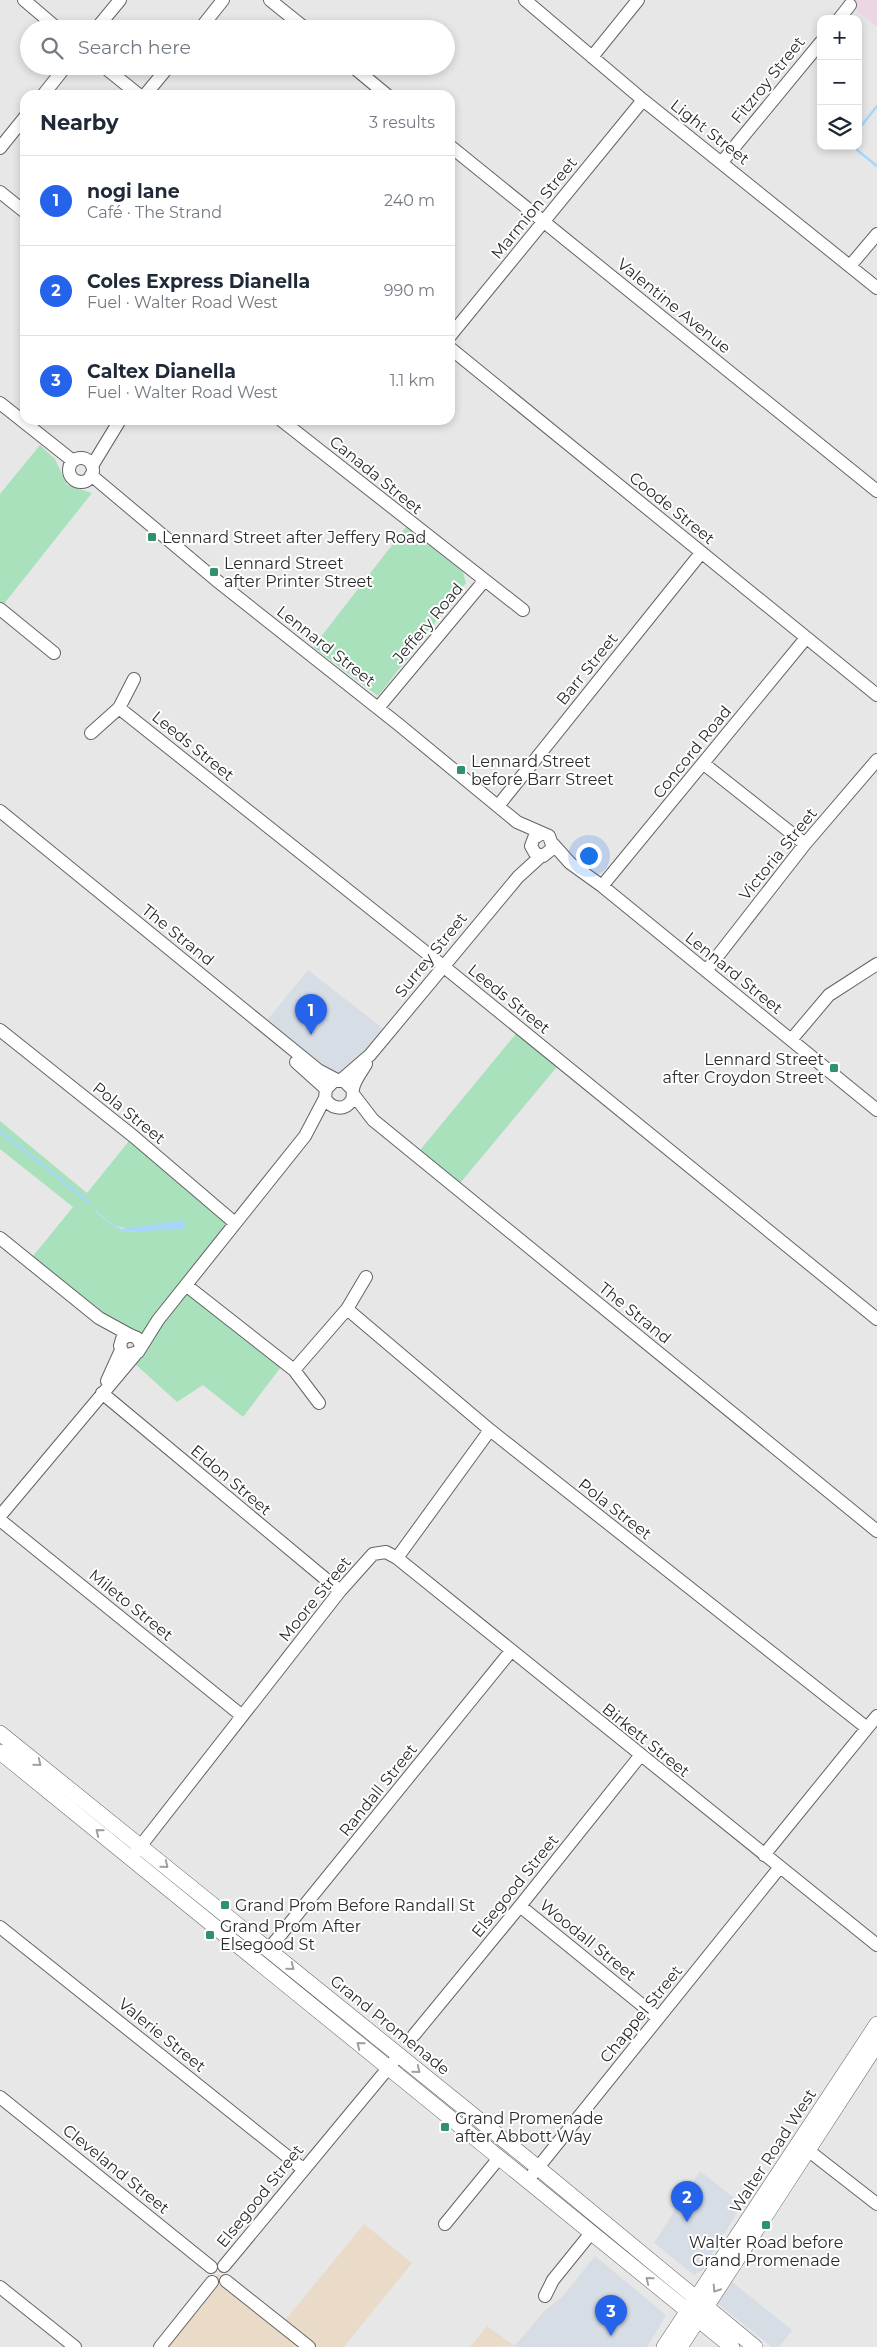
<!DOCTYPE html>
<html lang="en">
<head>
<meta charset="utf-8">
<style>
	:root { --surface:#fff; --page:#f2f2f3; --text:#1f2937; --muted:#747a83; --line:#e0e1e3; --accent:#2563eb }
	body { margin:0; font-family:Montserrat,sans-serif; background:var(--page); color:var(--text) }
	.controls { position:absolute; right:15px; top:15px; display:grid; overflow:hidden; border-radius:10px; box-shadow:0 2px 8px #0003 }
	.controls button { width:45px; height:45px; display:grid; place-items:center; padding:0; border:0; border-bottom:1px solid var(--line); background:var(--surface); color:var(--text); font:25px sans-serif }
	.you { position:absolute; left:588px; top:855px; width:18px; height:18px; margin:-12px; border:4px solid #fff; border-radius:50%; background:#1a73e8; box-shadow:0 0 0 8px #1a73e833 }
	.badge { display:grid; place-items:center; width:32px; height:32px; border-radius:50%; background:var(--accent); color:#fff; font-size:16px; font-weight:700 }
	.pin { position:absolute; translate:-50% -41px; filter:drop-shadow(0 1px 2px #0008) }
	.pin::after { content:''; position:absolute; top:26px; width:18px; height:15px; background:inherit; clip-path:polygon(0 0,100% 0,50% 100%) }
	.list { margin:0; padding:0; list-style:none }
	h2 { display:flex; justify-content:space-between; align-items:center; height:65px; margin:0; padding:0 20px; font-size:21px }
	h2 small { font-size:16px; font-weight:400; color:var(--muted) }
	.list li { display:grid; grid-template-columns:32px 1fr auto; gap:15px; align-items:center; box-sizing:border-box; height:90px; padding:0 20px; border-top:1px solid var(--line) }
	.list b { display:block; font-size:19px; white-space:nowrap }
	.list p { margin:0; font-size:16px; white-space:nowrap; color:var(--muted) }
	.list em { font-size:16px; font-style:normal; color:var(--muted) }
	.icon { flex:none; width:28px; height:28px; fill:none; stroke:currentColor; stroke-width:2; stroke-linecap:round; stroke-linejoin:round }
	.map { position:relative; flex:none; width:877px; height:2347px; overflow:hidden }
	.search { position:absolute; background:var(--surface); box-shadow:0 2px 8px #0003; left:20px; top:20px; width:435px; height:55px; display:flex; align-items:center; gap:12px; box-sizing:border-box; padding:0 18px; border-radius:28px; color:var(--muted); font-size:19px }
	.panel { position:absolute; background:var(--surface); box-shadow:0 2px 8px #0003; left:20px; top:90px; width:435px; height:335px; border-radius:15px }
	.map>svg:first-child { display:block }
</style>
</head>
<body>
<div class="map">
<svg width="877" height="2347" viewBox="0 0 877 2347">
	<rect width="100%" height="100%" fill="#e7e7e8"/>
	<path fill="#d7dde4" d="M308,970L389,1033L328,1085L259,1030Z
		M700,2171L742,2204L703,2270L694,2275L654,2243Z
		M595,2256L666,2315L647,2347H514L545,2310L563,2296Z
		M731,2281L792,2330L779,2347H772L717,2303Z"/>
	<path fill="#eadbc9" d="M364,2224L412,2263L344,2347H165L218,2274L282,2324Z
		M487,2326L515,2346L470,2347Z"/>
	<path fill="#ecd6e4" d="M844,0H877V27L850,5Z"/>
	<path fill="#a9e1bc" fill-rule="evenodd" d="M40,445L55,459L67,485L92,493L3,605L0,603V494Z
		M406,527L463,572L466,583L378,696L313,647Z
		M520,1029L561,1062L456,1188L416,1155Z
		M0,1121L87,1193L133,1136L235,1223L187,1286L284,1363L243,1417L203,1385L177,1402L123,1353L140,1349L123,1328L29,1261L73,1207L0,1149ZM92,1208L114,1225L126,1229L183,1222L184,1228L125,1232L113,1226Z"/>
	<path fill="#a6d6fa" d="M92,1207L114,1225L122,1229L185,1220L184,1229L125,1232L113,1226Z"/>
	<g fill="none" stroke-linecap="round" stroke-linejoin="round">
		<path stroke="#a6d6fa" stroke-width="2.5" d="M858,130L877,106
			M856,146L857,150L877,166
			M0,1131L90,1203"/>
		<g stroke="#646465" stroke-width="14">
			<path id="minor" d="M24,0L58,29
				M270,0L306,29
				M525,0L643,100L877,288
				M839,19L850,5
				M96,29L120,0
				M200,29L223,0
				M592,57L638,0
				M103,66L139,95
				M352,66L387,95
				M43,95L66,66
				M145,95L169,66
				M450,146L877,491
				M0,148L25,117
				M722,162L821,42
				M0,192L25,212
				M850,266L877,234
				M450,336L643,100
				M450,348L877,695
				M0,403L73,461
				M281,420L523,610
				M69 470a12 12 0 1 1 24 0a12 12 0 1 1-24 0Z
				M92,466L120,420
				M91,475L216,580L398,724L517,822L549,836L553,848L543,856L535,853L531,846L534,838L541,834
				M0,609L54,653
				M119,708L443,966L877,1319
				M378,708L484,581
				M91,733L119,708L134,679
				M704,764L805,844
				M498,806L701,553
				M0,811L318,1070L337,1080
				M553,844L570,863L602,886L877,1110
				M602,886L806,638
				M706,971L805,844L877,760
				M0,1030L133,1136L235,1223
				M791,1040L829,995L877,964
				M296,1062L326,1089
				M341,1080L370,1055L518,877L541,856
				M353,1090L344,1081H334L326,1089L325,1098C330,1108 344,1112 351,1101C354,1097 352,1094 353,1089C354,1081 362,1071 366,1064
				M353,1094L373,1120L877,1531
				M0,1238L99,1318L130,1335
				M187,1286L294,1370L347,1309L490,1430L867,1728
				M347,1309L366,1277
				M141,1345L137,1338L130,1335L122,1339L120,1346L123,1353L127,1355L138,1352L158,1320L305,1136L325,1098
				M294,1370L319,1403
				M107,1381L121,1350
				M102,1393L340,1591
				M0,1516L135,1355
				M0,1520L241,1715
				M397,1558L490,1430
				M135,1853L340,1591L373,1554L386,1552L397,1558L877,1945
				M764,1855L877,1716
				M520,1906L658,2018
				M0,1927L303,2169
				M269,1949L511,1651
				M414,2035L520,1906L640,1756
				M0,2097L211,2267
				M800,2144L877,2204
				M532,2175L780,1867
				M445,2224L499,2158
				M224,2266L399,2055
				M226,2281L309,2347
				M0,2287L75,2347
				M545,2296L553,2280L591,2233
				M160,2347L212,2282"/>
		</g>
		<g stroke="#646465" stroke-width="16">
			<path id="major" d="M0,1733L525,2157L755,2347
				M0,1752L732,2347
				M664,2347L877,2024
				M680,2347L877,2044"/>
		</g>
		<use href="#minor" stroke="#fff" stroke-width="12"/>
		<use href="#major" stroke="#fff" stroke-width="15"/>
	</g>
	<defs><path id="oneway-chevron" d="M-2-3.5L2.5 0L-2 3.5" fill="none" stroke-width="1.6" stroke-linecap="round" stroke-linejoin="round" transform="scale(1.25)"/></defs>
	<g stroke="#a0a0a0">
		<use href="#oneway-chevron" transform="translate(38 1763) rotate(39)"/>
		<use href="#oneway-chevron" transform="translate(99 1832) rotate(-141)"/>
		<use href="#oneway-chevron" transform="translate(165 1865) rotate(39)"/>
		<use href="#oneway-chevron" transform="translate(291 1967) rotate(39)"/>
		<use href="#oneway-chevron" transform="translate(360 2045) rotate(-141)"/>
		<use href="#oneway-chevron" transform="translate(417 2070) rotate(39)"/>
		<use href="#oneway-chevron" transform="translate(649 2280) rotate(-141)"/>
		<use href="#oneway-chevron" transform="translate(716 2289) rotate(123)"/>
	</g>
	<g fill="#30916a" stroke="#fff" stroke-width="2">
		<rect x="147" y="532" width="10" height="10" rx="2.5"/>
		<rect x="209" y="567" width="10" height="10" rx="2.5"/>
		<rect x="456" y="765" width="10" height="10" rx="2.5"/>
		<rect x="829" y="1063" width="10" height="10" rx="2.5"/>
		<rect x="220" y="1900" width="10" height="10" rx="2.5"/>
		<rect x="205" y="1930" width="10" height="10" rx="2.5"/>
		<rect x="440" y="2122" width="10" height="10" rx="2.5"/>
		<rect x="761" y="2220" width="10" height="10" rx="2.5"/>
	</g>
	<g text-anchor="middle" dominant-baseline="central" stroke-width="4" stroke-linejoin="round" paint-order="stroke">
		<g font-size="16" fill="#2c2c2c" stroke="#fff">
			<text transform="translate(768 80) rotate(-51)">Fitzroy Street</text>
			<text transform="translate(710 132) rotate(38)">Light Street</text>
			<text transform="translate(534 208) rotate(-51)">Marmion Street</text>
			<text transform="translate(674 306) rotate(39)">Valentine Avenue</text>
			<text transform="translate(376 475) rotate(39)">Canada Street</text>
			<text transform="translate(672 508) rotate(39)">Coode Street</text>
			<text transform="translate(428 623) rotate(-50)">Jeffery Road</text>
			<text transform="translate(326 646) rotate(38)">Lennard Street</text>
			<text transform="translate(587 669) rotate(-51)">Barr Street</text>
			<text transform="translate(193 746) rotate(39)">Leeds Street</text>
			<text transform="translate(692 752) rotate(-51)">Concord Road</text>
			<text transform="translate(778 854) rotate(-51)">Victoria Street</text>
			<text transform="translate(178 935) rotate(39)">The Strand</text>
			<text transform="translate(431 955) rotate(-51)">Surrey Street</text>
			<text transform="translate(734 973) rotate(39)">Lennard Street</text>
			<text transform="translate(509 999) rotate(39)">Leeds Street</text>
			<text transform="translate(129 1113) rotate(39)">Pola Street</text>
			<text transform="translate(635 1313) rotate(39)">The Strand</text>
			<text transform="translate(231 1480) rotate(40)">Eldon Street</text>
			<text transform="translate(615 1509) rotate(38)">Pola Street</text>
			<text transform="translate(315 1599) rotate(-51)">Moore Street</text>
			<text transform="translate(131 1605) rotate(39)">Mileto Street</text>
			<text transform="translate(646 1740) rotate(39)">Birkett Street</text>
			<text transform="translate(378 1790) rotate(-51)">Randall Street</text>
			<text transform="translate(515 1886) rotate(-51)">Elsegood Street</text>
			<text transform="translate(588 1940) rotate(39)">Woodall Street</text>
			<text transform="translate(641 2014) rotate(-51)">Chappel Street</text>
			<text transform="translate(390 2025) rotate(39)">Grand Promenade</text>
			<text transform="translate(162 2035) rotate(39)">Valerie Street</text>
			<text transform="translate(773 2151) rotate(-57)">Walter Road West</text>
			<text transform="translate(116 2169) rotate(39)">Cleveland Street</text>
			<text transform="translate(260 2196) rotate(-51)">Elsegood Street</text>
		</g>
		<g font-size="16" fill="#2c2c2c" stroke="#fff" text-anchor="start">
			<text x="162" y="537">Lennard Street after Jeffery Road</text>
			<text x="224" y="563">Lennard Street<tspan x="224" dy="18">after Printer Street</tspan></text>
			<text x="471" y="761">Lennard Street<tspan x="471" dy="18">before Barr Street</tspan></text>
			<text x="824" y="1059" text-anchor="end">Lennard Street<tspan x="824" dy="18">after Croydon Street</tspan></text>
			<text x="235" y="1905">Grand Prom Before Randall St</text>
			<text x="220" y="1926">Grand Prom After<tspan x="220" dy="18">Elsegood St</tspan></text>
			<text x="455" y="2118">Grand Promenade<tspan x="455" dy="18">after Abbott Way</tspan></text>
			<text x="766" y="2242" text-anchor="middle">Walter Road before<tspan x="766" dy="18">Grand Promenade</tspan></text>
		</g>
	</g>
</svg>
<div class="controls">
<button>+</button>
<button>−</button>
<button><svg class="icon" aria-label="layers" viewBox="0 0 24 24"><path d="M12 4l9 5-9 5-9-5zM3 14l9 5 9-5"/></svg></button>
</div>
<div class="you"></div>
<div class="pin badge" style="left:311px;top:1035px">1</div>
<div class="pin badge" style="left:687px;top:2222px">2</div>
<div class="pin badge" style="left:611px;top:2336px">3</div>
<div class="search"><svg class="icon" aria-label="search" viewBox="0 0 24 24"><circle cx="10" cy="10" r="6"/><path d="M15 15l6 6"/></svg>Search here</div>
<section class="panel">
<h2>Nearby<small>3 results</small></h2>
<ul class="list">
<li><span class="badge">1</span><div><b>nogi lane</b><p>Café · The Strand</p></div><em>240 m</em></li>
<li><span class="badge">2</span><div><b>Coles Express Dianella</b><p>Fuel · Walter Road West</p></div><em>990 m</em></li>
<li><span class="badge">3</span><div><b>Caltex Dianella</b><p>Fuel · Walter Road West</p></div><em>1.1 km</em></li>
</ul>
</section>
</div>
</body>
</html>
